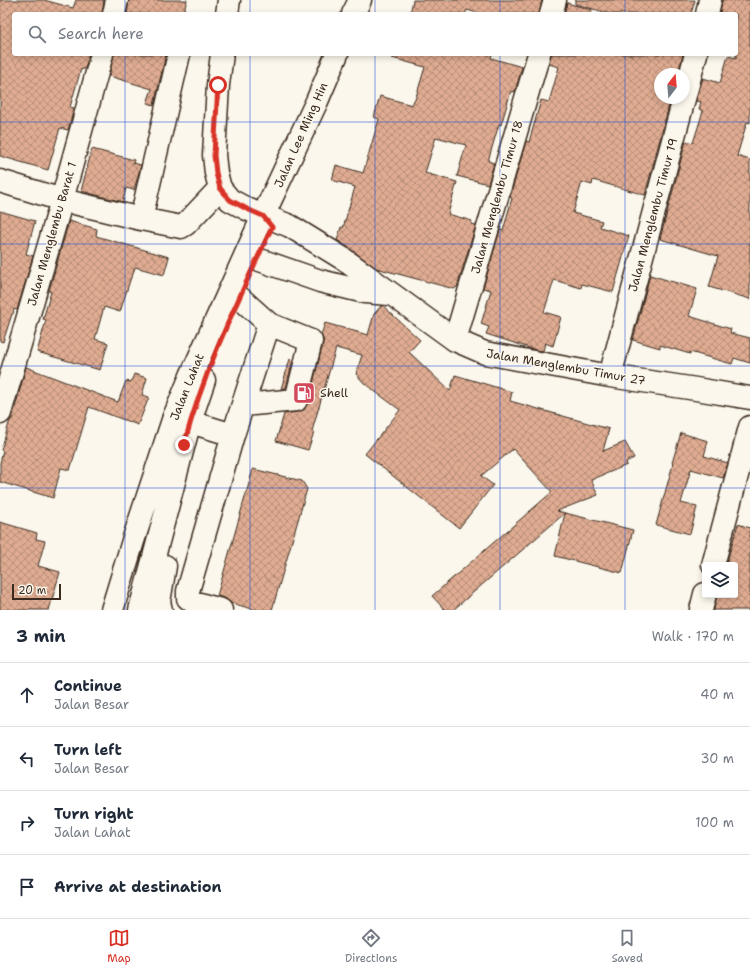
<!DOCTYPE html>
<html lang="en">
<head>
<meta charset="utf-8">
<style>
	:root { --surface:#fff; --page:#f6f6f7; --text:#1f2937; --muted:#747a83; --line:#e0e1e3; --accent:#d93025 }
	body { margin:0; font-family:"Shantell Sans",sans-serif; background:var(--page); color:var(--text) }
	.controls { position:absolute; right:12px; bottom:12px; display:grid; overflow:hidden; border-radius:4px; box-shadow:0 2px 6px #0003 }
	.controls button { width:36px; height:36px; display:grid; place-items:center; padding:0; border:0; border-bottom:1px solid var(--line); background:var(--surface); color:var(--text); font:20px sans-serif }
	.compass { position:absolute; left:654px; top:68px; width:36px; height:36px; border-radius:50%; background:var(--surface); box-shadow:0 2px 6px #0003; rotate:16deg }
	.scale { position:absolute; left:12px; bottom:10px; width:49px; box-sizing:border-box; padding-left:4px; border:2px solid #3b2a1e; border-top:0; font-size:11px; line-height:14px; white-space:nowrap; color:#3b2a1e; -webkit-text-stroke:3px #fbf7ec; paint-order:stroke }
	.stop { position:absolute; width:12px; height:12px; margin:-9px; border:3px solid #d93025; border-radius:50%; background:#fff }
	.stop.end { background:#d93025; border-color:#fff; box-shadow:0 1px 4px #0008 }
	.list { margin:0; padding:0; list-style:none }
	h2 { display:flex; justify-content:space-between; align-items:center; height:52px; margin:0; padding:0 16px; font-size:17px }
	h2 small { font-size:13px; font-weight:400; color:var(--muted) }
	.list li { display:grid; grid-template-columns:26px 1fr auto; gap:12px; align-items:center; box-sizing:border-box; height:64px; padding:0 16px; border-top:1px solid var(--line) }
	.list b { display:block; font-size:15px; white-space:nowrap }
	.list p { margin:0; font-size:13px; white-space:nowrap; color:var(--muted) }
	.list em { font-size:13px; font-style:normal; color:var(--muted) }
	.icon { flex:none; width:22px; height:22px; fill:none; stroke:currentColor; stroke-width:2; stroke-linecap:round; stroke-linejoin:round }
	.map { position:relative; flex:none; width:750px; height:610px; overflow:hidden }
	.search { position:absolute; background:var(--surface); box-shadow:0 2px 6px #0003; left:12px; right:12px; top:12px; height:44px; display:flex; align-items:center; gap:10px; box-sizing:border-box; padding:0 14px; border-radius:4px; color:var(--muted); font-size:15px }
	.sheet { height:308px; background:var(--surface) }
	nav { display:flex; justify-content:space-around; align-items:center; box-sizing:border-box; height:56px; border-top:1px solid var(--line); background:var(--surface); font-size:11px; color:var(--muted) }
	nav a { display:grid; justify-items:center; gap:2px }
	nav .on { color:var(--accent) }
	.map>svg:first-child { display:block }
</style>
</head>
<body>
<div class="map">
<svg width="750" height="610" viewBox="0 0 750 610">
	<defs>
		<pattern id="building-cross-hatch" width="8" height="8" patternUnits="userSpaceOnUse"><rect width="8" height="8" fill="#dfac92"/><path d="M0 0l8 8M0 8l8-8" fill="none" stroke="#b68c77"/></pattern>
	</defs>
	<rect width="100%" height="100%" fill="#fbf7ec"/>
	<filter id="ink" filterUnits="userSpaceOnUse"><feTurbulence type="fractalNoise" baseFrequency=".025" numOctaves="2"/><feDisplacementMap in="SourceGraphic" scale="8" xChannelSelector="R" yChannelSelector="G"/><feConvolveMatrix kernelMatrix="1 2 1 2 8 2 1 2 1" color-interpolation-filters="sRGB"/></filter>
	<g filter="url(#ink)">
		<path fill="url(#building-cross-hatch)" stroke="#3b2a1e" d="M0,0H44L73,8L76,0H104L102,14H14V54H89L85,69H82V70L81,69L70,107L74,108L68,130L60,128L48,170L0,156Z
			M129,0H187L183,14H127Z
			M413,0H542L539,14H482L467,10L465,14H410Z
			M575,0H695L691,14H611L575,4Z
			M722,0H750V123L747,122L737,156L750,160V299L709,287L718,256L660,239L686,141L693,143L703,111L699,109L701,102L696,101L703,78L720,83L728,56L736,58V14H720Z
			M567,3L592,10L591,14H564Z
			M114,54H166L154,105L147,103L152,89L109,76Z
			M392,54H492L491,58L522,67L515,92L511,91L501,125L499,124L488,161L494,163L488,184L457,176L466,145L436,137L425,173L457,182L448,214L472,221L471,224L476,225L457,287L454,289L376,268L349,248L337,240L341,227L343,228L355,187L332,180L336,165L363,173L379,119L374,117L380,96L412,105L414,100H415L425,67L392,58Z
			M551,54H683L678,74H660V98H671L645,195L593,180L592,185L582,182L573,213L602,221L600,227L629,236L613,292L582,284L581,288L554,280L544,312L561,317L553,346L545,343L543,351L536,350L486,334L489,327L481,324L491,290L483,288L500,230L503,231L512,198L510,197L526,141L529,142L541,100L549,102L559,67L549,64Z
			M92,149L134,160L133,163L141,165L134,190L126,188L123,202L81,191Z
			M0,211L35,221L26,254L33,256L17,310L14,309L13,314H12L3,342L0,341Z
			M69,221L97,229L96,236L169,257L164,275L135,267L132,277H131L120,312L104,307L95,339L108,343L100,370L37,352L46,320L43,319L51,292L49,291Z
			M650,275L697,289L689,316L731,329L730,333L750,338V363L734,358L732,364L690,352V354L660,345V348L633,340Z
			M381,306H383L420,340L409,352L450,391L455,375L512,392L510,401L609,429L603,451L625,442L634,458L626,462L627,465L591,480L598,495L557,511L565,513L453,610H445L432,596L552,492L513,449L481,476L493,485L459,528L365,454L400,410L365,384L356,374L362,355L336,348L312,431L314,432L308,450L276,441L284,414L297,412L304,410L308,403L323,344V339L321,335L325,323L368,335L374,314Z
			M290,359L293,360L286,388L281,389Z
			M26,367L118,402L126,381L131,382L134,374L147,378L142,395L149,397L138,425L89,407L70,470L61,468L53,498L0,482V463L3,451L1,450L10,420L11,419H12Z
			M681,433L708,441L704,456L728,463L723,478L691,469L681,503L697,507L690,534L656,525L673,464L672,463Z
			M253,469L302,481L307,489L272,610H256L231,603L225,598L217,596Z
			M565,513L633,530L622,573L555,556Z
			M0,522L37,533L36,539L45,541L38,566L60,572L49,610H0Z
			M738,524L750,528V610H714L717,595H735V565H726Z"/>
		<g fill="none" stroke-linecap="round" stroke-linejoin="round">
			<g stroke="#3b2a1e" stroke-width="25">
				<path id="minor" d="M114,14L117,0
					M551,14L555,0
					M707,14L710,0
					M0,181L62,200L141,219L181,227L186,224L220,188
					M141,219L179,54
					M275,220L290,226L342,258L455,340L485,353L610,376L696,389L750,398
					M257,259L320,281L365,292L389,294
					M455,340L539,54
					M610,376L696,54
					M243,405L296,400L311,341L269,324
					M0,413L62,200L102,54
					M174,417L233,435
					M713,565L750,427
					M221,610L193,602L188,598V591L233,435L269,324L239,297L230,291
					M701,610L705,594"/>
			</g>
			<g stroke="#3b2a1e" stroke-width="25">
				<path id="major" d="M227,14L229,0
					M353,14L360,0
					M222,54L218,85L214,155L216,173L220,188L230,200L247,209L263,216
					M112,610L133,541L174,417L191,376L263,216L317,101L337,54
					M140,610L190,421L204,380
					M161,610L159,602L165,566"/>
			</g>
			<use href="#minor" stroke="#fbf7ec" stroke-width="22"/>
			<use href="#major" stroke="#fbf7ec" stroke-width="22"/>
		</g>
	</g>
	<g fill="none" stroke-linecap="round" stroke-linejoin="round" filter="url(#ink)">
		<path stroke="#d93025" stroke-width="5" d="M184,445C204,369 239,298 272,227L263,216L247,209L230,200L220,188L216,173L214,155L218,85"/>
	</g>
	<path fill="none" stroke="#1d4ed8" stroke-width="1" stroke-opacity="0.55" d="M125,0V14M250,0V14M375,0V14M500,0V14M625,0V14M125,54V610M250,54V610M375,54V610M500,54V610M625,54V610M0,122H750M0,244H750M0,366H750M0,488H750"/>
	<defs>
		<g id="fuel-square" transform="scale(1.15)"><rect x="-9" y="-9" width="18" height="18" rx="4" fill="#d1495b" stroke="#fbf7ec"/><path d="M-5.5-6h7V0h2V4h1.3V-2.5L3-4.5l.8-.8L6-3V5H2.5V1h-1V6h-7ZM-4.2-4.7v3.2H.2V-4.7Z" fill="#fff"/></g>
	</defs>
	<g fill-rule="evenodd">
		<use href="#fuel-square" x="304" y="393"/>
	</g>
	<g text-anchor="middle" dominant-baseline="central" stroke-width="3" stroke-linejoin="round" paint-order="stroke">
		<g font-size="12" fill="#3b2a1e" stroke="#fbf7ec">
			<text transform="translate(301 135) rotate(-66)">Jalan Lee Ming Hin</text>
			<text transform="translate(497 197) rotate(-74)">Jalan Menglembu Timur 18</text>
			<text transform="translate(653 215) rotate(-75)">Jalan Menglembu Timur 19</text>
			<text transform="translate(52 234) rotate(-74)">Jalan Menglembu Barat 1</text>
			<text transform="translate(566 367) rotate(10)">Jalan Menglembu Timur 27</text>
			<text transform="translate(187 387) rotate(-68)">Jalan Lahat</text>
		</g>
		<g font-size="12" fill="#3b2a1e" stroke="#fbf7ec" text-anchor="start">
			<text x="320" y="393">Shell</text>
		</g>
	</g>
</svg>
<div class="controls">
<button><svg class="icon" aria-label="layers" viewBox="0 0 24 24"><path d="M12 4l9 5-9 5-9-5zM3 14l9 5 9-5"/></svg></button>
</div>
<svg class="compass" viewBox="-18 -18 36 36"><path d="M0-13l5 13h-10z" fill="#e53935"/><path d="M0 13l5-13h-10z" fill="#747a83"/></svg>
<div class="scale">20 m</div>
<div class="stop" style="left:218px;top:85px"></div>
<div class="stop end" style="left:184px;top:445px"></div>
<div class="search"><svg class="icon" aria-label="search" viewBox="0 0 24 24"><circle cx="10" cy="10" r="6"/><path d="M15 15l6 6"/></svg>Search here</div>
</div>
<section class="sheet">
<h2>3 min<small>Walk · 170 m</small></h2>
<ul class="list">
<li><svg class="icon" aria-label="ahead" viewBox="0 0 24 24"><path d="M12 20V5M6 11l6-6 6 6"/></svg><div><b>Continue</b><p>Jalan Besar</p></div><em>40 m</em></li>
<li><svg class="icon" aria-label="left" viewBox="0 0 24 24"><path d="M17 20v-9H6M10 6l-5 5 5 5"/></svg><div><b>Turn left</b><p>Jalan Besar</p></div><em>30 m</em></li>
<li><svg class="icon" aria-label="right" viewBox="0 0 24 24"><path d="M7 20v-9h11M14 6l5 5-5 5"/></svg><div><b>Turn right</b><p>Jalan Lahat</p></div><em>100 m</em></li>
<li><svg class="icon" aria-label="arrive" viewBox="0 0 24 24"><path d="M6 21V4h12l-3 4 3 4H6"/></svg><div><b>Arrive at destination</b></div></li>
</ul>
</section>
<nav>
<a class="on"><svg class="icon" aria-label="map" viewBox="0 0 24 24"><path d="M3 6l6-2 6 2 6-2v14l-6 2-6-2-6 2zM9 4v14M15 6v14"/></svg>Map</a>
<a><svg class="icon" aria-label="directions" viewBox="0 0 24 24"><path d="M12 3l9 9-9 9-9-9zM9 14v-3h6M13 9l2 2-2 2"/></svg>Directions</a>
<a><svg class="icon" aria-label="saved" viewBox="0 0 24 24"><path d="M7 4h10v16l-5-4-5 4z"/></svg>Saved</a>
</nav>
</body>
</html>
